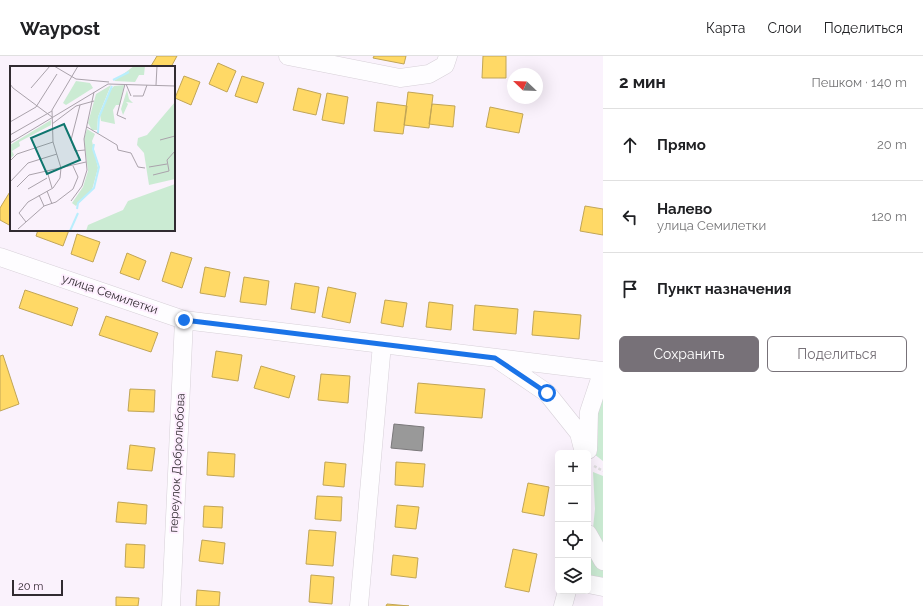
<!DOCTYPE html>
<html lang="ru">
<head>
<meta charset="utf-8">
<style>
	:root { --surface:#fff; --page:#f2f2f2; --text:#202124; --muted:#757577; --line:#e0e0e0; --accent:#777178 }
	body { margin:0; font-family:Raleway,sans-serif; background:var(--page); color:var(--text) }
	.controls { position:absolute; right:12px; bottom:12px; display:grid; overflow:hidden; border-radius:6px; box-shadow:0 4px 16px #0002 }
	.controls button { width:36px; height:36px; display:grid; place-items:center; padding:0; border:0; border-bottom:1px solid var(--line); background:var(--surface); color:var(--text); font:20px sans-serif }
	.compass { position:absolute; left:507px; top:12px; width:36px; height:36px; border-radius:50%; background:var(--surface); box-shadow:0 4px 16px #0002; rotate:293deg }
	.scale { position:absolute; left:12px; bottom:10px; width:51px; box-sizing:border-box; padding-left:4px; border:2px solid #312b31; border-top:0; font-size:11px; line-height:14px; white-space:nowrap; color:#312b31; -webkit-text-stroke:3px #feefff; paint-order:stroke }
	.stop { position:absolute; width:12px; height:12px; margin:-9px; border:3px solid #1a73e8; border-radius:50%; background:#fff }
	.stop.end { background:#1a73e8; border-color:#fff; box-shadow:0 1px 4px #0008 }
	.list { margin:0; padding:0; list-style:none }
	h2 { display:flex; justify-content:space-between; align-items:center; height:52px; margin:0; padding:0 16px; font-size:17px }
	h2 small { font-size:13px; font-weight:400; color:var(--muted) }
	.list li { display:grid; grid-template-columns:26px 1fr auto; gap:12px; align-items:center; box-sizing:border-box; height:72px; padding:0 16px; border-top:1px solid var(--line) }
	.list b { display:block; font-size:15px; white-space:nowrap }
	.list p { margin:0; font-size:13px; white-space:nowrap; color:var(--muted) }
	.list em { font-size:13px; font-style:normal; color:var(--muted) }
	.actions { display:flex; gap:8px; padding:12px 16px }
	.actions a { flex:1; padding:9px 0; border:1px solid var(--accent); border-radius:6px; text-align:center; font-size:14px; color:var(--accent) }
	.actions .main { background:var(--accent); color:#fff }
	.icon { flex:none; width:22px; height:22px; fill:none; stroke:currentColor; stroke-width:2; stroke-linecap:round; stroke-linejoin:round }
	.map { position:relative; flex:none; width:603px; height:550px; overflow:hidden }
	header { display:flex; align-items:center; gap:24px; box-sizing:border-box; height:56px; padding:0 20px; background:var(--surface); border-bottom:1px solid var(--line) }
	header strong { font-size:19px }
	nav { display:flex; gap:22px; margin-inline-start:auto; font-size:14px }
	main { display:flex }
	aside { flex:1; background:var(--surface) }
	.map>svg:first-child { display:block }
</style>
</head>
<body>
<header>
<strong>Waypost</strong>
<nav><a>Карта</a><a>Слои</a><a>Поделиться</a></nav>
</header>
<main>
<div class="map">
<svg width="603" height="550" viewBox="0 0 603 550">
	<rect width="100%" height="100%" fill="#faf2fc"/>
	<path fill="#cbebd3" d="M603,331V405L594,398L592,371Z
		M593,416L603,420V526L588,520V480L593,472L595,453Z"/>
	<path fill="#ffd966" stroke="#c1a556" d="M157,0H177L171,11H154L151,10Z
		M374,0H406L404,8L373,2Z
		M483,0H506V22H482Z
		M218,7L236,15L227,36L209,28Z
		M184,20L200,26L191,49L175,42Z
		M242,20L264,27L257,47L235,40Z
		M298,32L321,38L316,59L293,54Z
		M408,36L433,39L429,72L404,69Z
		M327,37L348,41L344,68L322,64Z
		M377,46L407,50L403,78L374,75Z
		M432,48L455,50L453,71L429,68Z
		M490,51L523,58L519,77L486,71Z
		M11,134V170L0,164V152Z
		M585,150L603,153V179L580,175Z
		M38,174H69L63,190L36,180Z
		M77,178L100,186L93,206L71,198Z
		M171,196L192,202L182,232L162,225Z
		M127,197L146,205L139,224L120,217Z
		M205,211L230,216L225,241L200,237Z
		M244,221L269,225L266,249L240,246Z
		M295,227L319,231L315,257L291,253Z
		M328,231L356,237L350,267L322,261Z
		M25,234L78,252L72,270L19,252Z
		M385,244L407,247L403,271L381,267Z
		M429,246L453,249L451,274L426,271Z
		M475,249L518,253L516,278L473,274Z
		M534,255L581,259L579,283L532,279Z
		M106,260L158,277L151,296L99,279Z
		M216,295L242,299L238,325L212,321Z
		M3,299L19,348L0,355V300Z
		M261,310L295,320L289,342L254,332Z
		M321,318L350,320L348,347L318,344Z
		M418,327L485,333L482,362L415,357Z
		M130,333L155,334L154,356L128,355Z
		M130,389L155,392L152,415L127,413Z
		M208,396L235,398L234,421L207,419Z
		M325,406L346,408L344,431L323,429Z
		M396,406L425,408L423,431L395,429Z
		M528,427L549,431L544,460L522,456Z
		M317,440L342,441L341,465L315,463Z
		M118,446L147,449L146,468L116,466Z
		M397,449L419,451L416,473L395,471Z
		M204,450L223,451L222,472L203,471Z
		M309,474L336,476L333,510L306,508Z
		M202,484L225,487L223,508L199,505Z
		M126,488L145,489L144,512L125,511Z
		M513,493L537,498L529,536L505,531Z
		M393,499L418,502L416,522L391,519Z
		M311,519L334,521L332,548L309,546Z
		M197,534L220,536L219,550H196Z
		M116,541L139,542L138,550H116Z
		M387,548L409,550H386Z"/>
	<path fill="#999" stroke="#7a787a" d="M394,368L424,371L422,395L391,392Z"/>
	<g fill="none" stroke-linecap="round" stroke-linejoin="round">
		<g stroke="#d7d0d8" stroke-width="19">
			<path id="street" d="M288,0L400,22L429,18L445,9L448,0
				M0,201L184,264L603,315
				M497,303L547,337L579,377L584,397
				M588,394L589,356L599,326L603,319
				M588,478L603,505
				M588,528L603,531
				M171,550L184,264
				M359,550L382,288
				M563,550L567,535"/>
		</g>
		<path stroke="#e0dee0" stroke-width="2.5" stroke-dasharray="3 2" stroke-linecap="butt" d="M594,410L603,415"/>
		<use href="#street" stroke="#fefdff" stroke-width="18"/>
	</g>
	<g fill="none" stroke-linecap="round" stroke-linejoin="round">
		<path stroke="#1a73e8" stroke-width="5" d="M184,264L495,302L547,337"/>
	</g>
	<g text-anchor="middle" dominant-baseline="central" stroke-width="4" stroke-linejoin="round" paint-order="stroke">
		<g font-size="12" fill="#312b31" stroke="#feefff">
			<text transform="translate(110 238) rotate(19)">улица Семилетки</text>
			<text transform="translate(177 407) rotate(-87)">переулок Добролюбова</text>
		</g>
	</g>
	<g transform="translate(10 10)">
		<rect width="165" height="165" fill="#faf2fc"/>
		<path d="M124,0H135L134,9H129L125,16L104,15ZM66,15L80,17L83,22L56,39L53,37ZM101,19L88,51L87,64H82L78,57L86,28ZM114,19L110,39H106L103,44L105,58L91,55L90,49L100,25L104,20ZM117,24L119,33L123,37L116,36L118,38L113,49L111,43ZM165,36V113L139,119L134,87L127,79L128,72L137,69ZM41,54V59L9,76L10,80L2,85L4,89L0,93V79ZM77,63L85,68L82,75L88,102L82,124L66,140L62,137L73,121L78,105L74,73ZM165,118V165H76L78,159L113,144L118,135Z" fill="#cbebd3"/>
		<path fill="none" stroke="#b9eefd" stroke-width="2" d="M103,14L119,6M88,67L89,51L102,20M67,143L68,137L84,122L89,101L83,83L84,78M60,165L68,147"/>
		<path fill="none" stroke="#aaa2ab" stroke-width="1" d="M44,0L66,13L99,16M0,18L3,22L42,51M115,18L107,49L116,53M116,18L121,30M146,19L147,0M21,22L40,0M123,30H133L137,19M70,39L61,74L65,85L75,84M0,56L26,41L47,8M42,58L66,40L84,35M77,61L107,79L108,84L121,87L128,101L135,102M0,69L42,45M150,74L165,70M0,77L98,18L165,20M0,95L7,88L43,76M139,101L157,98M37,105L42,122M143,109L159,105L157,94L165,85M0,116L18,97L47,88M7,121L19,109L76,96M18,123L37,112M37,125L42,138M29,129L34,140M61,135L72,120L77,104L74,73L84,26M16,156L9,147L18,136L43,122L50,112L51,102L43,76L42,44L68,0M8,163L34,140L46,136L63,123L68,111L63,100"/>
		<path fill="#0f766e" fill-opacity="0.15" stroke="#0f766e" stroke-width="2" d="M54,58L70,94L37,108L21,72Z"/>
		<rect width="165" height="165" fill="none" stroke="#312b31" stroke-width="2"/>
	</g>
</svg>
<div class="controls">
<button>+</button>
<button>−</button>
<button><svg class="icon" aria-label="locate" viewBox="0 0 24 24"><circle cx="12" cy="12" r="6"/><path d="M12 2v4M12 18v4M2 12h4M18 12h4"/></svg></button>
<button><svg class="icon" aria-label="layers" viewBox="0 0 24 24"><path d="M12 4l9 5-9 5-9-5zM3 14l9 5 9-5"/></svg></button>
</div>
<svg class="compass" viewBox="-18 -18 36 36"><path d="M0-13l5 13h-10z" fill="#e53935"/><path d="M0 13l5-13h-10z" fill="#757577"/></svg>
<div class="scale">20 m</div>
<div class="stop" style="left:547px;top:337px"></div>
<div class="stop end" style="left:184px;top:264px"></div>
</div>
<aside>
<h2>2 мин<small>Пешком · 140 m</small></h2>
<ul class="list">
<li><svg class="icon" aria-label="ahead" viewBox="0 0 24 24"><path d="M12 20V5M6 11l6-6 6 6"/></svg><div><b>Прямо</b></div><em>20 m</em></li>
<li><svg class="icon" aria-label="left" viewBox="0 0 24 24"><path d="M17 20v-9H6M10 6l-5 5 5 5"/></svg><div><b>Налево</b><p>улица Семилетки</p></div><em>120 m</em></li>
<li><svg class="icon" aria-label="arrive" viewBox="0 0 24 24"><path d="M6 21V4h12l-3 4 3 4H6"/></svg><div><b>Пункт назначения</b></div></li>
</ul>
<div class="actions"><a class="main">Сохранить</a><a>Поделиться</a></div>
</aside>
</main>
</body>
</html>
